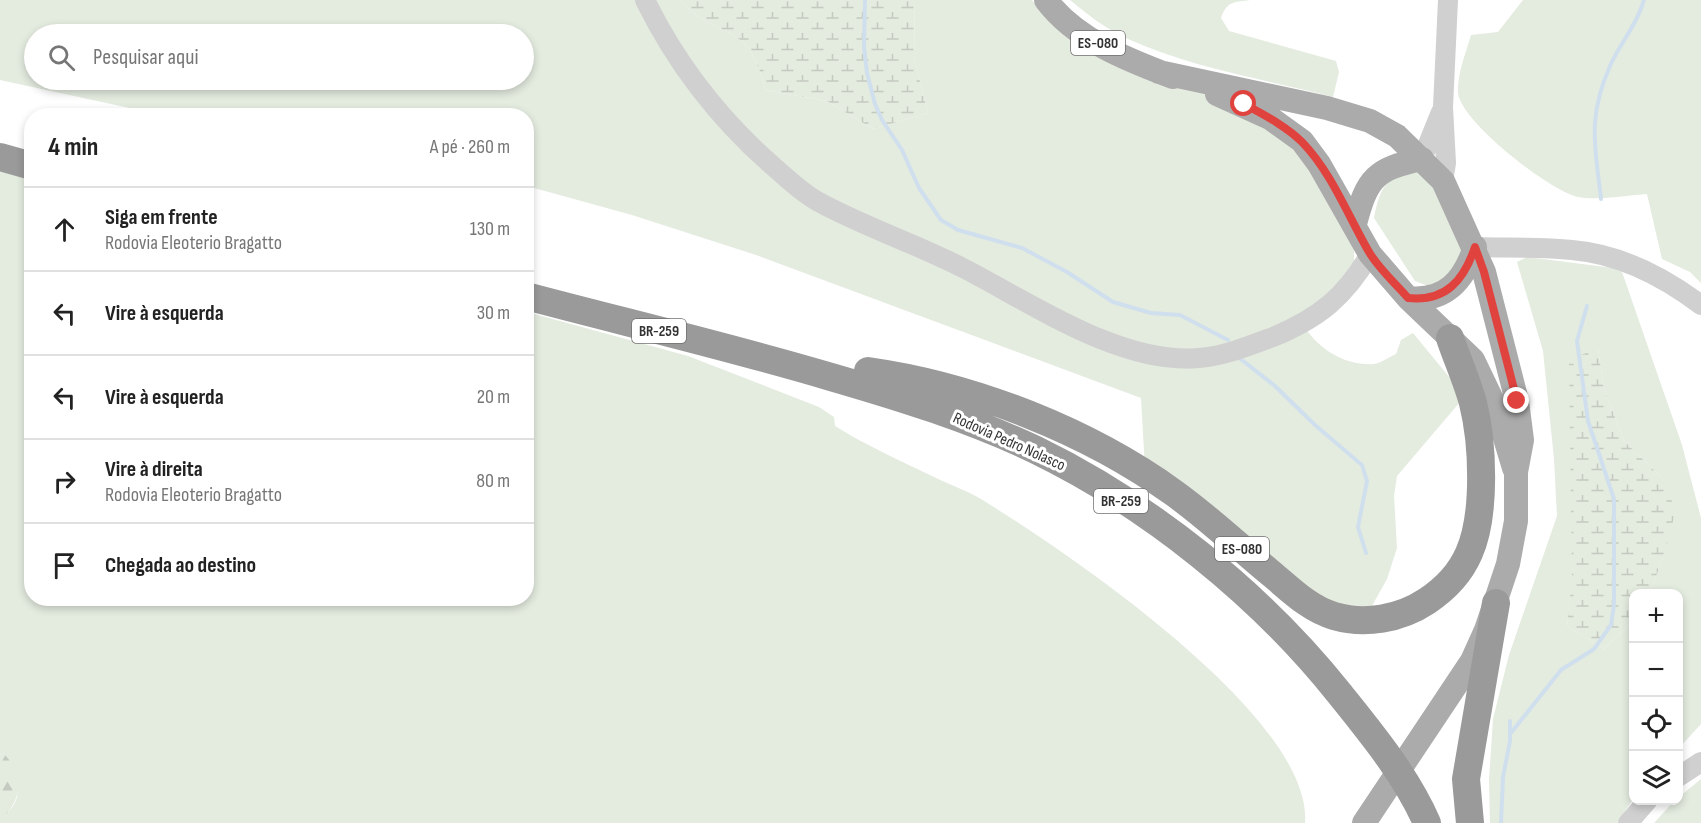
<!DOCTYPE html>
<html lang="pt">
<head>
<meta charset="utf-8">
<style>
	:root { --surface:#fff; --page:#f6f6f6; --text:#222; --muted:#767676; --line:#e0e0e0 }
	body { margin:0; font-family:"Sofia Sans Condensed",sans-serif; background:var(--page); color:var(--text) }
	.controls { position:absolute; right:18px; bottom:18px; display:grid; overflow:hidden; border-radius:12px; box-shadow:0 3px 9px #0003 }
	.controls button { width:54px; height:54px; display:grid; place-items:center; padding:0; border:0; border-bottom:2px solid var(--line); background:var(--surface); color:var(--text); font:30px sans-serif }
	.stop { position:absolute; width:18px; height:18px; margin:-14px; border:4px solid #e0423e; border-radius:50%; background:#fff }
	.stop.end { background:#e0423e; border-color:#fff; box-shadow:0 2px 6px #0008 }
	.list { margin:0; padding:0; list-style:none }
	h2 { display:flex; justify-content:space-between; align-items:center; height:78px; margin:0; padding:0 24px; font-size:26px }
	h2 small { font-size:20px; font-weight:400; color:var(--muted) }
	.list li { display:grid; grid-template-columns:39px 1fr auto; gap:18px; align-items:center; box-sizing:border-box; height:84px; padding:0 24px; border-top:2px solid var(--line) }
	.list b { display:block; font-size:22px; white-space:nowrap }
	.list p { margin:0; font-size:20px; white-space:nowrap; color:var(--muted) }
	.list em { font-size:20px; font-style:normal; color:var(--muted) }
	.icon { flex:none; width:33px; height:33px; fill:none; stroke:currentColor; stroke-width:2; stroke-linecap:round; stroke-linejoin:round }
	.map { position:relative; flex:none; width:1701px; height:823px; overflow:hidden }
	.search { position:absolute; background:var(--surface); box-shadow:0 3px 9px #0003; left:24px; top:24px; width:510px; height:66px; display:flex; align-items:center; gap:15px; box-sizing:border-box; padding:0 21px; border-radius:33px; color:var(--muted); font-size:22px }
	.panel { position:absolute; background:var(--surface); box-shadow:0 3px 9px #0003; left:24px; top:108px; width:510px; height:498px; border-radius:24px }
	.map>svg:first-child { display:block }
</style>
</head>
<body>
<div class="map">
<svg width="1701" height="823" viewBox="0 0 1701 823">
	<defs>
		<pattern id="forest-firs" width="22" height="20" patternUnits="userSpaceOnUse" patternTransform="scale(1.5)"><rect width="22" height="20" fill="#e4ebdf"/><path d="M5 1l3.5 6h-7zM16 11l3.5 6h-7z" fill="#c4cac0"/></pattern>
		<pattern id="wetland-marsh" width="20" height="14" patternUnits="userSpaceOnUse" patternTransform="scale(1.5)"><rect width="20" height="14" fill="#e4ebdf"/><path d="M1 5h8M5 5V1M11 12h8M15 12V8" fill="none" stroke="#c4cac0"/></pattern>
	</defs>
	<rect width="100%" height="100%" fill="#fff"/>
	<path fill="#e4ebdf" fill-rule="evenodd" d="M0,0H681C699,24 724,26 744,43C754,52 763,77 765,90L827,101L873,129L928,113L914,57L915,0H1032L1052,24L1271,117L1354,226V266L1306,329C1321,351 1347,366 1374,364C1381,363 1389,357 1396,354L1401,340L1413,333L1450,378L1460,402L1397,476L1394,496L1397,548L1387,579L1373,604L1371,622L1306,600L1145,468L1141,398L756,255L632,215L527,186L526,116L162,115L0,80ZM34,34H524V80H34Z
		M1070,0H1251C1234,2 1227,1 1221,18L1229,31L1336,61L1339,72L1333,97C1264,79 1192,68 1128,39C1106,29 1088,15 1070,0Z
		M1523,0H1701V283L1690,272L1662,259L1647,194C1628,195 1596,201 1578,197C1550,191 1461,122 1458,93C1457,74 1466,53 1471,35L1498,32Z
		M1411,169L1438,178L1474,259L1439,290L1415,281L1374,218C1380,189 1383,181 1411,169Z
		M0,170L31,178L32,598H526L527,312L688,356L819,407L834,417L835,426L855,438C880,451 906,464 932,476C948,484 966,490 981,499C1065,551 1313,717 1305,823H0V816H4C21,801 20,790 11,770C8,763 5,755 0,750Z
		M1527,257L1621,269L1682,445L1701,518V724L1679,748L1678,594L1650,593L1663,558L1661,477L1624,441L1604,388L1598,348L1567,626L1604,649L1633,621V799L1617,823H1490L1489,780L1493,719L1509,655L1557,516L1554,459L1543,351L1517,262Z
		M1701,779V823H1654L1674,801L1678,800L1679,797Z"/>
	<path fill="url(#forest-firs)" d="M0,750C21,768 25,797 4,816H0Z"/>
	<path fill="url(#wetland-marsh)" d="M681,0H915L914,57L928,113L873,129L827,101L765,90C763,77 754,52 744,43C724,26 699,24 681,0Z
		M1598,348L1604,388L1624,441L1661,477L1676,510L1663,558L1650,593L1634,594L1633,621L1604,649L1567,626L1572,577L1569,360Z"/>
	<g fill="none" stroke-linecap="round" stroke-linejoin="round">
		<path stroke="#d0dfed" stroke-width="4" d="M865,0L864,47L867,73L875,104L882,120L902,150L919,188L941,220L958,230L1022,248L1067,272L1113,302L1151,313L1180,315L1228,340
			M1601,199C1595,146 1587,118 1610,66C1620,43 1637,25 1644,0
			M1238,357L1275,386L1315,425L1362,465L1367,481L1358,527L1366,553
			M1510,734L1561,670L1594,649L1611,625L1614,605V499L1588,421L1577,341L1587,306
			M1501,823L1503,777L1510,741V721"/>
		<path stroke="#d0d0d0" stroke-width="20" d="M645,0C677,65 720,120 774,167C788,179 801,192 817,201C864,227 917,244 965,269C1033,304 1121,365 1199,358C1224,356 1249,346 1273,337C1319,318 1345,297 1370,254
			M1422,159L1441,112
			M1443,181L1446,163L1443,107L1448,0
			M1475,247C1507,248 1540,247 1572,250C1619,254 1664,277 1701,305
			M1678,777L1701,762
			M1628,823L1648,800"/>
		<path stroke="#ababab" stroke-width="24" d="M1046,0C1076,40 1128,60 1173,77
			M1159,72L1327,108L1370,121L1397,136L1443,181L1484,272L1517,401L1522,440L1516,472V521L1508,564L1486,630L1472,661L1364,823
			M1217,94L1270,118L1302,141L1319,164L1370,254L1408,298L1473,360L1496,408L1514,468
			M1355,224C1367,178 1375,169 1422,159
			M1408,298C1446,302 1464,280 1475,247"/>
		<path stroke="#9a9a9a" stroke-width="28" d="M0,157L32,166
			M526,296C628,323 730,347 831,377C900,397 971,419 1036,450C1149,505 1260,594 1339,693C1371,733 1406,775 1427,823
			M868,371C974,386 1088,431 1174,493C1209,518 1240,548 1273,575C1292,591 1310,609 1334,616C1365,625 1400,619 1427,601C1445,589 1460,574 1469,553C1486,515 1483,443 1473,403C1467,381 1457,359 1450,338
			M1470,823L1466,779L1496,603"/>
	</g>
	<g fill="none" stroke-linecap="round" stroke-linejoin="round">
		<path stroke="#e0423e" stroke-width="8" d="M1244,104C1264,115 1286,126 1302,142C1332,173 1348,216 1369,252C1379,269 1396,284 1408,298C1446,302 1464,280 1475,247L1484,272L1517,401"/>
	</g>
	<g text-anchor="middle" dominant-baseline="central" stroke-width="6" stroke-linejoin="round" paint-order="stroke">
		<g fill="#fff" stroke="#707070" stroke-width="1.5">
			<rect x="1071" y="31" width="54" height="24" rx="4.5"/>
			<rect x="632" y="319" width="54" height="24" rx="4.5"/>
			<rect x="1094" y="489" width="54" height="24" rx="4.5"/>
			<rect x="1215" y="537" width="54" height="24" rx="4.5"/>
		</g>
		<g font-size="15" font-weight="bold" fill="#333">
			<text x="1098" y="43">ES-080</text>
			<text x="659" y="331">BR-259</text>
			<text x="1121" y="501">BR-259</text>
			<text x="1242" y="549">ES-080</text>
		</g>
		<g font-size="16" fill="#333" stroke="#fff">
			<text transform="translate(1009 442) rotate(24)">Rodovia Pedro Nolasco</text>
		</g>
	</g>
</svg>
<div class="controls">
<button>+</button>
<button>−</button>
<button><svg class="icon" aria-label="locate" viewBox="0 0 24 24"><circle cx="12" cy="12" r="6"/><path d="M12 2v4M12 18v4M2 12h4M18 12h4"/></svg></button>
<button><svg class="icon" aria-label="layers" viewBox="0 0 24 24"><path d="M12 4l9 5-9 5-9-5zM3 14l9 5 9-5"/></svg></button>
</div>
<div class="stop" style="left:1244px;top:104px"></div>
<div class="stop end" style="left:1517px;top:401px"></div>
<div class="search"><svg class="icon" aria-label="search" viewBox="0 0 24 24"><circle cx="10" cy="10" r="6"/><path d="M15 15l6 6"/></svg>Pesquisar aqui</div>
<section class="panel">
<h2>4 min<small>A pé · 260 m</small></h2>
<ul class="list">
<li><svg class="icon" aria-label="ahead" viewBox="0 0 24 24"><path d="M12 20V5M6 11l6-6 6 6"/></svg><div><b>Siga em frente</b><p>Rodovia Eleoterio Bragatto</p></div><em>130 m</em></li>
<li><svg class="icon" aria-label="left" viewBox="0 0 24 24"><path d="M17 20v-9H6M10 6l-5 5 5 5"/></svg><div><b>Vire à esquerda</b></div><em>30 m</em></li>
<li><svg class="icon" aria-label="left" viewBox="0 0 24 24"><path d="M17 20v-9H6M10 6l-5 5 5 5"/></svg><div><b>Vire à esquerda</b></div><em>20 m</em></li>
<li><svg class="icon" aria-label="right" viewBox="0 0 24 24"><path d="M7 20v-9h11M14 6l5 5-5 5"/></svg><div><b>Vire à direita</b><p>Rodovia Eleoterio Bragatto</p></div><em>80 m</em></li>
<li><svg class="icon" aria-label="arrive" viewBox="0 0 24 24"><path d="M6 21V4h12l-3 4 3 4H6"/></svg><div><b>Chegada ao destino</b></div></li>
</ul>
</section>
</div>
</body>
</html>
